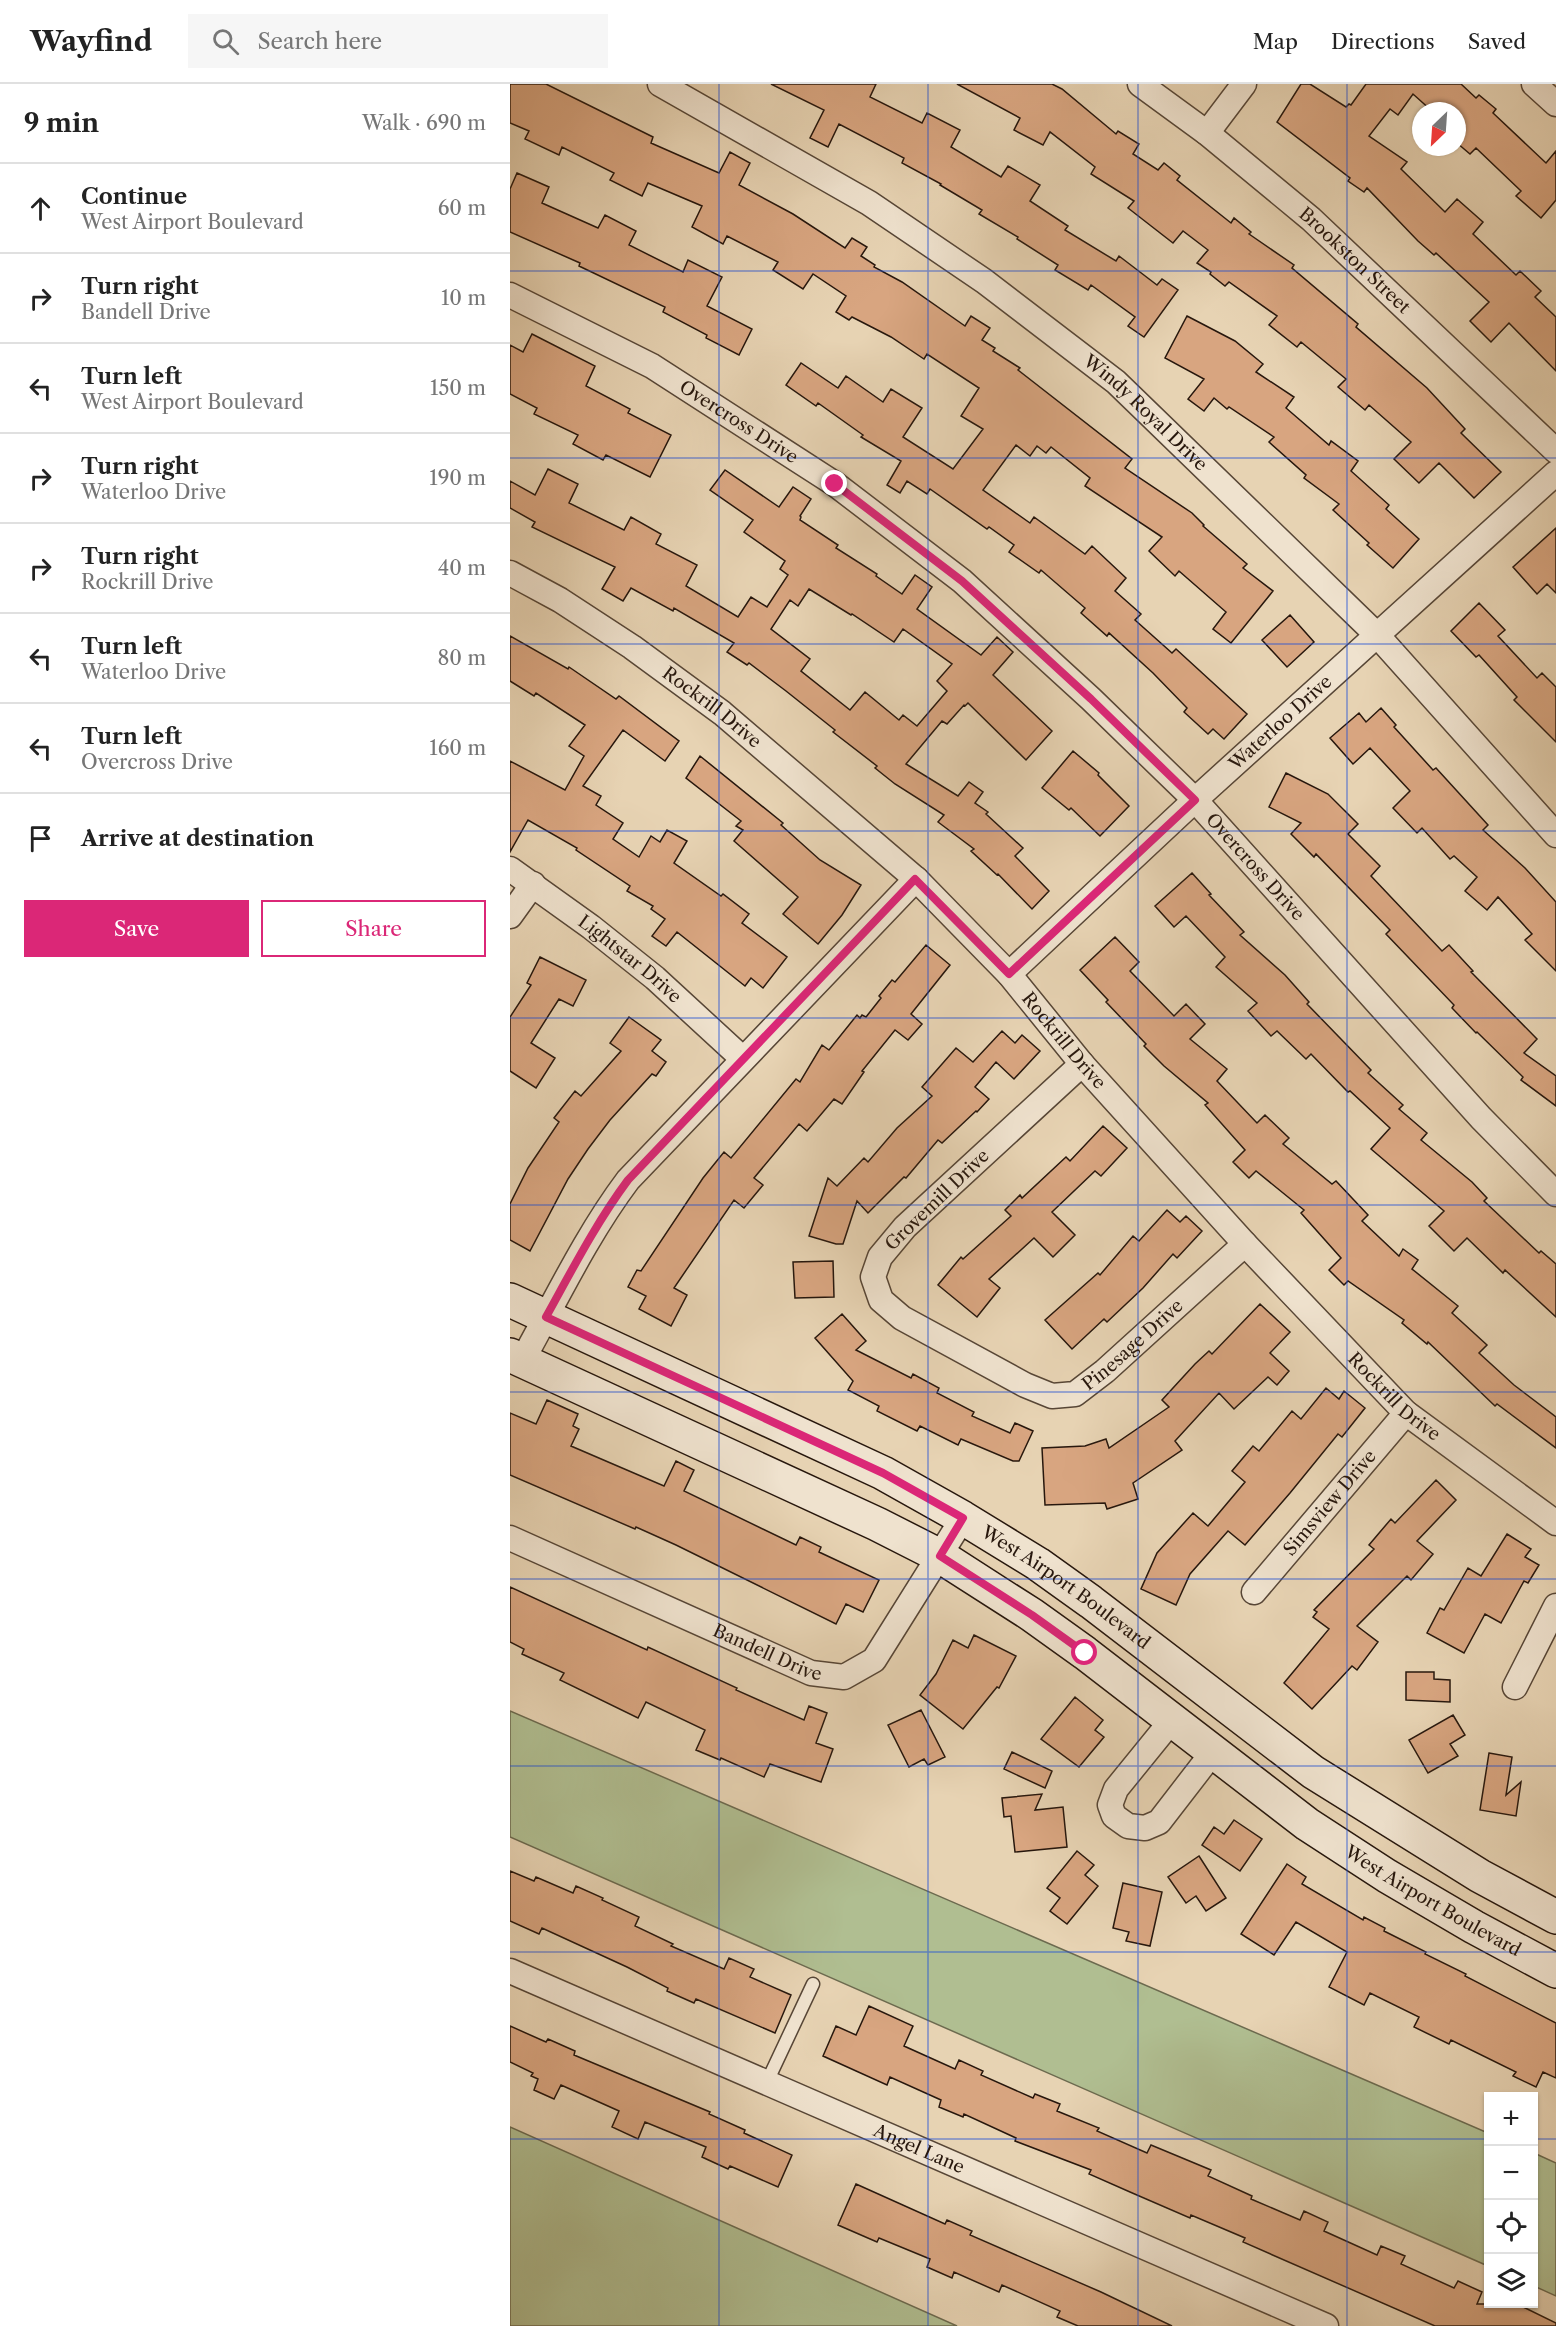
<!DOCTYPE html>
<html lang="en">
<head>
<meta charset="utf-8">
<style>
	:root { --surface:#fff; --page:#f6f6f6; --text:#222; --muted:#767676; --line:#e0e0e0; --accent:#db2777 }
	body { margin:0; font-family:"Libre Caslon Text",serif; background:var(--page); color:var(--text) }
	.controls { position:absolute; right:18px; bottom:18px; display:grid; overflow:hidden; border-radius:0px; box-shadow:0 2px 4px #0004 }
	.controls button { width:54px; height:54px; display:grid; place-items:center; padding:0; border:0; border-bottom:2px solid var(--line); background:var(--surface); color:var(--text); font:30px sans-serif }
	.compass { position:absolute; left:902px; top:18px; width:54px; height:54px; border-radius:50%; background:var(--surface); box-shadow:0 2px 4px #0004; rotate:205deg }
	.stop { position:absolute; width:18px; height:18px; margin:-14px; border:4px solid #db2777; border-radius:50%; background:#fff }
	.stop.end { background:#db2777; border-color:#fff; box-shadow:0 2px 6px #0008 }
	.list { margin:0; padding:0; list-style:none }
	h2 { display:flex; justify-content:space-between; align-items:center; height:78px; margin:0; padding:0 24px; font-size:26px }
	h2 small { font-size:20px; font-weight:400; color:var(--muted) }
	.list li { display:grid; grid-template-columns:39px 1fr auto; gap:18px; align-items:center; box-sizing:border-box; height:90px; padding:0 24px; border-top:2px solid var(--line) }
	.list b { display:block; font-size:22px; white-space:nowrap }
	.list p { margin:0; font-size:20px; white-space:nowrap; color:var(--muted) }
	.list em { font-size:20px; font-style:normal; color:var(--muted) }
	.actions { display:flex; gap:12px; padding:18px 24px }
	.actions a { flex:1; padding:14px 0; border:2px solid var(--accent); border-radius:0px; text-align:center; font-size:21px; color:var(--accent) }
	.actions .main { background:var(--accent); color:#fff }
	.icon { flex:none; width:33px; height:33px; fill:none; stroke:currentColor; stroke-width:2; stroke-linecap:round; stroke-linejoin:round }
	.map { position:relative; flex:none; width:1046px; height:2242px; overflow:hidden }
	header { display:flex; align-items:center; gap:36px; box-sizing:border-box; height:84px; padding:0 30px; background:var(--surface); border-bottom:2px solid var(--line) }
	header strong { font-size:28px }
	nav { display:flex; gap:33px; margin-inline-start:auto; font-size:21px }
	.search { width:420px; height:54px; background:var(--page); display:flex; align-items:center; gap:15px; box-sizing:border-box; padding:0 21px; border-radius:0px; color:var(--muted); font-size:22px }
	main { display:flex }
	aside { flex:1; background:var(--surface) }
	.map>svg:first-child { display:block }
</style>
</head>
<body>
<header>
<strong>Wayfind</strong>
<div class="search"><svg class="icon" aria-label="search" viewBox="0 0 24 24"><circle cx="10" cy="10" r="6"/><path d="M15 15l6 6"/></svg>Search here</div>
<nav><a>Map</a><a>Directions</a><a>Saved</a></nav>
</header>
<main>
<aside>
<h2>9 min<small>Walk · 690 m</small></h2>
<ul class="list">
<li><svg class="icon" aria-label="ahead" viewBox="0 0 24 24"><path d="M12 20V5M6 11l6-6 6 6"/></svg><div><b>Continue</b><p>West Airport Boulevard</p></div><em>60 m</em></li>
<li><svg class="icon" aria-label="right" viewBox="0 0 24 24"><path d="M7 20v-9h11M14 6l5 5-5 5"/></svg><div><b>Turn right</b><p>Bandell Drive</p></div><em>10 m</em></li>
<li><svg class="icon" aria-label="left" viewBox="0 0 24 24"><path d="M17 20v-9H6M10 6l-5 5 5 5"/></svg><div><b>Turn left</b><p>West Airport Boulevard</p></div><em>150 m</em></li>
<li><svg class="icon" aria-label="right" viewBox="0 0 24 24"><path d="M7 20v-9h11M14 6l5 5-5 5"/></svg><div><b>Turn right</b><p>Waterloo Drive</p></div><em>190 m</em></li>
<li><svg class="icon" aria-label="right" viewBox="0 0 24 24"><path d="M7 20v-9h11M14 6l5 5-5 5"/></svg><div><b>Turn right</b><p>Rockrill Drive</p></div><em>40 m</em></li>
<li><svg class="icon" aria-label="left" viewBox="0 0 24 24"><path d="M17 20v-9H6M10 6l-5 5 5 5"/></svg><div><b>Turn left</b><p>Waterloo Drive</p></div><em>80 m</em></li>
<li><svg class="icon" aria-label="left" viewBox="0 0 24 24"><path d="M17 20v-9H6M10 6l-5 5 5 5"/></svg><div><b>Turn left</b><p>Overcross Drive</p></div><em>160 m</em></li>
<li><svg class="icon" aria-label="arrive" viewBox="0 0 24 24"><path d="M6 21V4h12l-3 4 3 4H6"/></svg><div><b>Arrive at destination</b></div></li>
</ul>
<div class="actions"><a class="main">Save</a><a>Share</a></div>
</aside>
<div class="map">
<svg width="1046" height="2242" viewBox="0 0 1046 2242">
	<rect width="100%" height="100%" fill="#e7d3b3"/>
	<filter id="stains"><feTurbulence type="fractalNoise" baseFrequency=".00333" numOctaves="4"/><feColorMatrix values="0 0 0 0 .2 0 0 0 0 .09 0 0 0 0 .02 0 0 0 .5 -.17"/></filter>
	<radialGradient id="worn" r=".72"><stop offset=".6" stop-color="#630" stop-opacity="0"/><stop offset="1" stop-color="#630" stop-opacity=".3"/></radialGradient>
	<path fill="#b0be91" stroke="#6c6a4f" stroke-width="1.5" d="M0,1627L978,2049V2182L0,1753Z
		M0,2043L447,2242H0Z
		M1024,2069L1046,2079V2212L1024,2202Z"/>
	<path fill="#d8a580" stroke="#27170d" stroke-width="1.5" fill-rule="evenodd" d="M0,0H36L143,53L141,59L209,89L220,68L240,79L229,101L283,130L335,164L342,154L357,163L351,172L365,181L364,183L392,198L455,242L461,232L480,244L472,256L485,264L483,267L510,284L508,286L622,375L615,384L682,429L694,441L693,442L737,480L733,484L763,507L721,559L703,545L716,528L669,487L665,492L639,467L652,453L575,402L580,394L541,363L536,369L527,362L520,372L506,361L473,406L520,439L524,433L575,470L582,462L616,494L605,507L631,530L625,536L662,569L666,565L737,630L714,655L703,645L698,650L674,628L677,624L643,589L599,549L597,552L571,529L575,524L531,486L529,489L499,468L504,461L479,443L477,445L420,405L417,410L397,397L390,409L377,401L391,377L351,353L353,351L308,319L306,322L276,301L291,279L328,304L336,292L373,318L381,305L412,324L393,353L443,385L473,345L451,332L469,304L417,270L414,275L381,253L342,233L339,236L326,228L336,212L303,190L293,205L263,186L268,178L217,152L213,160L182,143L192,122L138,99L132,112L100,96L104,89L52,63L49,71L15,55L19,47L0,39Z
		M261,0H366L360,13L412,39L417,29L450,46L441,63L491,93L498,82L530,101L520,117L558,142L555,146L606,177L609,172L647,201L652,195L668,206L634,253L618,242L625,233L581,201L578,206L545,186L548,181L507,155L508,153L469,130L472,126L430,101L431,100L392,79L394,74L329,40L318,63L300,54L314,26Z
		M447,0H542L552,5L606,50L608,47L629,60L623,70L648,86L654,79L670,92L667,96L721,139L724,134L741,148L739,150L784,181L782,184L848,240L846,243L917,304L955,345L951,349L991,388L964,414L929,379L909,399L884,375L901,358L859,321L855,326L828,303L836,295L791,258L787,263L759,241L767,232L719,198L715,202L700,190L701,188L687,179L698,166L673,147L663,159L618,124L624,117L581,90L585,83L540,48L533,61L504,46L510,34Z
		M791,0H800L836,23L839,20L841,21L856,0H951L966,14L969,11L986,25L983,29L1036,79L1046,67V116L1031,134L1006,112L1011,107L966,64L960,70L947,59V27H922L903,10L888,31L880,25L859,52L897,78L891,85L935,128L947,115L973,138L963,150L1006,191L1010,187L1031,207L1025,213L1046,233V287L999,239L981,258L960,237L979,218L926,169L924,171L908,157L857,104L854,108L838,97L840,94L767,38Z
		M7,89L39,103L32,119L88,144L95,131L126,147L119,161L173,188L178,176L212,193L197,222L242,245L229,271L196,254L197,251L153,228L155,223L69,182L70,179L0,148V105Z
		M677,232L725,257L753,280L746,288L784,313L776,324L819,361L821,357L848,377L841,387L879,421L876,425L909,455L883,484L857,461L859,459L823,426L829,420L794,394L796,391L759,358L764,353L719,323L717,325L704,314L694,327L678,315L694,295L655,274Z
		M22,250L85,282L76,302L120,325L118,329L161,351L140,393L96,371L93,376L63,360L68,351L24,330L27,324L0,310V261L13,268Z
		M38,385L68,400L59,419L114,446L121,433L151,450L146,460L187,481L176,502L228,533L241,513L257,523L278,491L270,485L275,477L234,448L243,436L200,406L215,386L269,423L283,403L301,415L290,432L291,433L290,436L328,461L326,464L367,490L366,492L392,510L405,491L422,503L407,525L471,571L487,553L503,568L483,591L542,647L516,676L458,619L455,622L454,621L437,640L432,637L396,680L448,712L459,698L473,708L465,719L478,728L476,730L513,764L505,772L539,807L522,825L488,790L487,791L461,767L464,765L428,738L434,731L385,700L365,684L367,682L323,648L325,646L276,607L239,579L237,581L217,568L224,559L164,524L163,527L121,504L113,517L92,505L105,483L22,443L25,438L0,424V397L25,411ZM299,505L341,531L342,530L384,558L393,545L442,580L427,597L437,607L407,642L393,631L389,636L355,608L340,626L291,587L300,575L261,545L280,516L288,522Z
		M1046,444V509L1037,500L1027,510L1003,483Z
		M969,519L995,546L988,552L1027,594L1032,589L1046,603V658L1004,616L1007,613L969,571L966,573L941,547Z
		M780,531L804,558L777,583L752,556Z
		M0,552L58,585L59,583L106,615L109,612L169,657L155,677L113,646L73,702L91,712L86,721L113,739L103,755L129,773L141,752L150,758L157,746L177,757L164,779L211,812L213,810L239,830L232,839L277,873L253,904L241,894L235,902L167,848L156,862L142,852L155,835L141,825L143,822L117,807L120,802L66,766L67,764L18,736L0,768V677L55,706L74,672L59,662L75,641L26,609L24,612L0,597Z
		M871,624L886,641L884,643L923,686L926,684L978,741L973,746L1015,784L1046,818V887L1015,856L1022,850L988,813L977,826L955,807L967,793L944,772L940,775L912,744L907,749L883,724L900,707L860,664L843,680L820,654L849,629L856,638Z
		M563,667L589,689L588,691L619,722L590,752L561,724L559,726L532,704Z
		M190,672L273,739L271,741L310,776L351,801L332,831L308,860L273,830L288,813L224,757L233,746L226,742L231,737L176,694Z
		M776,689L818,710L848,740L838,750L870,782L861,792L932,867L939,861L963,887L961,888L1027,955L1014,969L1046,992V1022L1011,996L1013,993L967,948L966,949L942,924L944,921L876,850L880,846L806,770L804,773L781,750L791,739L759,723Z
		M682,789L701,810L699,811L734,848L730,851L775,891L799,918L797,920L861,986L858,989L893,1021L889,1025L917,1049L911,1056L962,1098L977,1114L974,1117L1029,1169L1031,1167L1046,1180V1233L995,1186L993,1189L957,1154L944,1167L919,1142L934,1127L861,1065L880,1044L840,1007L838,1008L801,970L796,975L767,947L761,952L738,927L747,919L706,883L715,873L676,832L664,843L645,822Z
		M605,853L629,878L620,887L664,932L676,920L695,940L680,955L717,985L707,997L747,1039L755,1031L779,1054L773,1060L822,1100L826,1097L858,1131L852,1137L889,1172L893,1165L908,1176L902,1185L948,1222L942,1229L977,1261L969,1269L1004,1301L1046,1333V1364L987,1320L985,1322L918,1258L917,1260L892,1239L894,1236L838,1197L834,1201L819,1186L831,1174L791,1129L794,1126L746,1087L739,1094L723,1078L735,1066L695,1021L698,1019L654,982L634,962L636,960L596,918L598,916L570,886Z
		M416,861L440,881L401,930L412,940L398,956L385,946L352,987L354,988L332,1020L324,1015L297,1047L289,1040L244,1094L253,1101L234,1124L224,1116L164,1204L177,1211L161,1242L129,1225L136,1212L118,1203L127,1186L131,1187L193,1094L214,1068L221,1074L286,995L290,998L312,961L319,966L347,931L350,934L352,931L356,933L371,914L369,912L382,896L385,898Z
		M30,873L76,896L63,922L49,915L21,959L45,974L26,1004L0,987V933L21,901L17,899Z
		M119,933L151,956L142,967L156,978L146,992L142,990L100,1036L78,1065L58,1095L20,1167L0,1156V1120L18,1084L49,1038L44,1034L65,1007L71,1012L111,967L100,959Z
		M492,947L505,959L512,951L530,967L504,995L486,978L465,1003L479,1015L467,1028L466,1027L432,1059L428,1056L396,1094L394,1093L358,1129L347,1117L333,1160H326L299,1152L318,1094L327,1102L354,1074L358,1078L387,1044L422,1012L412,1003L446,964L463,978Z
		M593,1042L617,1064L591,1092L585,1087L542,1128L565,1151L543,1173L524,1154L479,1195L490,1204L467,1233L428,1201L451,1173L453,1175L501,1132L495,1126L510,1111L512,1114L556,1073L560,1077Z
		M657,1126L670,1138L676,1132L692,1147L667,1174L663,1170L633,1204L597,1238L594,1235L562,1265L535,1236L588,1189L590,1191L623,1152L629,1157Z
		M323,1177L324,1213L285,1214L283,1178Z
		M750,1220L780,1248L760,1269L779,1287L767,1301L758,1293L724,1325L709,1309L665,1357L672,1366L623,1399L628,1415L597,1425L595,1419L535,1421L532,1364L575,1362L596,1355L599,1364L659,1323L652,1316L685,1280L699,1267L702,1270Z
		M332,1230L356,1257L346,1266L401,1294L403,1290L429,1304L427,1309L464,1328L462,1332L500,1349L505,1339L523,1347L509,1377H503L451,1355L448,1361L410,1342L407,1347L367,1327L369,1322L338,1306L343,1297L305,1254Z
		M816,1304L829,1315L834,1307L855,1324L832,1353L828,1350L780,1409L735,1461L718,1447L680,1490L666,1521L631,1505L647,1469L683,1429L698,1442L735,1398L722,1387L743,1362L749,1367L782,1327L791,1335Z
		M37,1316L68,1330L63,1342L69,1345L61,1362L154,1402L166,1377L184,1386L174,1407L286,1461L290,1453L311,1463L309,1468L369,1496L353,1528L336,1520L326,1540L166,1461L126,1443L125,1445L0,1391V1329L26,1340Z
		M926,1396L946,1416L907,1457L923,1470L901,1496L897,1492L847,1542L868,1558L847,1586L842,1582L802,1625L774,1599L819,1545L803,1533L807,1528L804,1526L864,1465L859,1461L881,1435L885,1439Z
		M997,1450L1021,1465L1015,1473L1029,1481L1018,1499L1014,1497L991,1539L975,1530L954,1569L917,1549L930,1524L934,1526L958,1484L971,1492Z
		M0,1503L137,1566L138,1563L227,1604L226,1606L294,1636L299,1622L317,1629L306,1659L323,1665L311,1698L260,1680L254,1693L211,1674L210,1676L186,1666L195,1646L136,1618L128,1634L50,1596L54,1589L12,1570L14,1565L0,1558Z
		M464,1551L506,1572L489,1604L487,1603L453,1645L410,1611L426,1590L443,1556L458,1564Z
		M896,1588H924V1595L940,1596V1618L896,1616Z
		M565,1613L593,1636L585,1646L594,1653L569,1683L531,1655Z
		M411,1626L435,1673L418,1681L414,1675L399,1683L378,1641Z
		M943,1631L955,1651L940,1660L948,1672L918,1689L899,1656Z
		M502,1668L542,1687L535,1704L494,1685Z
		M979,1669L1002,1673L996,1711L1011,1698L1006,1732L970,1726Z
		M532,1710L525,1726L553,1723L557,1763L505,1768L501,1732L494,1733L492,1714Z
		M724,1736L752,1755L730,1787L692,1761L704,1743L714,1750Z
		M567,1767L584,1781L575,1791L588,1802L557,1840L540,1827L550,1814L537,1804Z
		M689,1772L716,1814L696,1827L686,1812L676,1819L658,1793Z
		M777,1780L796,1793L792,1800L853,1836L854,1833L875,1844L874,1847L916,1868L915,1870L956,1890L955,1892L1046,1939V1994L1033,1988L1026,2003L1003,1992L1006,1988L941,1956L939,1960L904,1943L909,1933L860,1909L854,1921L819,1903L837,1868L786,1838L764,1871L731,1850Z
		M0,1787L24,1797L26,1793L63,1809L66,1802L93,1814L92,1816L129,1833L125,1842L163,1860L161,1862L214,1885L219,1874L244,1885L240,1893L281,1911L265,1949L186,1915L184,1919L157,1907L158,1904L117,1883L32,1844L29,1850L0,1837Z
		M613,1799L652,1808L640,1862L616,1857L619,1848L603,1844Z
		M359,1922L403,1942L394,1962L445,1985L449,1976L473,1987L471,1991L523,2014L525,2010L550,2020L547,2027L589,2044L587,2047L637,2069L641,2061L701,2086L698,2092L742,2112L741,2115L790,2136L794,2127L818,2138L814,2147L867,2171L871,2162L895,2172L891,2180L944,2204L948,2197L972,2208L967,2220H1007L1046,2239V2242H925L733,2158L735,2154L681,2131L680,2134L620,2108L579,2090L581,2086L505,2057L506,2054L454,2030L453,2033L429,2023L431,2016L380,1993L377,2001L313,1972L326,1942L346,1951Z
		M0,1942L36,1958L38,1955L65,1967L64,1971L200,2028L199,2030L235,2046L234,2049L282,2071L268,2103L220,2082L218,2085L192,2073L196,2063L135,2038L128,2055L102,2043L109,2027L51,2001L44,2015L24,2006L28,1995L21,1992L23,1989L0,1978Z
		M346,2100L435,2140L437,2136L462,2147L460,2151L591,2208L662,2242H568L547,2233L550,2227L492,2201L489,2208L444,2188L442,2194L417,2183L420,2175L369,2154L367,2158L328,2141Z"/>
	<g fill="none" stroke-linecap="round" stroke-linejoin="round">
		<g stroke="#574636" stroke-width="15">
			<path id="service" d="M257,1998L303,1900"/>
		</g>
		<g stroke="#574636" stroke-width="27">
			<g id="minor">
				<path id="s1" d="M150,0L359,119L474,197L606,298L867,551L1046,751"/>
				<path id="s2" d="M630,0L697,49L801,135L1046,367"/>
				<path d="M1024,0L1046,20"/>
				<path d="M697,49L734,0"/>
				<path id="s3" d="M0,211L142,282L325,400L452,497L581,615L685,716L971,1034L1046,1110"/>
				<path id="s4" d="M0,489L50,516L122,563L212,629L406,795L499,890L572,980L735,1160L896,1329L1046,1439"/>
				<path id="s5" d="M0,785L81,843L145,894L233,975"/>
				<path d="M0,832L23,800"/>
				<path id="s6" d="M499,890L685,716L1046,389"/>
				<path id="s7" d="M572,980L395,1143L370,1173L363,1193L371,1216L392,1234L515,1301L542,1312L565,1310L595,1287L735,1160"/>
				<path d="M12,1277C46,1216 76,1152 118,1096L406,795"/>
				<path id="s8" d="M0,1454L301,1589L334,1593L364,1576L453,1434"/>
				<path id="s9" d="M744,1508L896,1329"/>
				<path d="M1005,1603L1046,1522"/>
				<path d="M662,1636L606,1705L600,1721L604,1732L618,1742L635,1744L649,1738L703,1668"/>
				<path id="s10" d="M0,1887L816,2242"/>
			</g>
		</g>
		<g stroke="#27170d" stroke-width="36">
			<g id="secondary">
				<path id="s11" d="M0,1216L373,1389L453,1434L528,1480L581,1518L803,1688L970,1792L1046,1833"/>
				<path id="s12" d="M0,1271L367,1440L430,1472L522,1531L575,1569L797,1740L877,1792L964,1843L1046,1887"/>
			</g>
		</g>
		<use href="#service" stroke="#efe2ce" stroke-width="12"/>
		<use href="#minor" stroke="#efe2ce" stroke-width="24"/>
		<use href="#secondary" stroke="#efe2ce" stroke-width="33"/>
	</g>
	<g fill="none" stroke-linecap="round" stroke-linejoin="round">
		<path stroke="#db2777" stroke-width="8" d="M325,400L452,497L581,615L685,716L499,890L405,795L118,1096C86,1139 62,1186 36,1233L373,1389L453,1434L430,1472L522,1531L575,1569"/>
	</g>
	<path fill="none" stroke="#1d4ed8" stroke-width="1.5" stroke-opacity="0.55" d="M209,0V2242M418,0V2242M628,0V2242M837,0V2242M0,187H1046M0,374H1046M0,560H1046M0,747H1046M0,934H1046M0,1121H1046M0,1308H1046M0,1495H1046M0,1682H1046M0,1868H1046M0,2055H978M1023,2055H1046"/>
	<g text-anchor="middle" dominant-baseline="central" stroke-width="4.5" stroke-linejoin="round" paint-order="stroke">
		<g font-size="18" fill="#27170d" stroke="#efe2ce">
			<text stroke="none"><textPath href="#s2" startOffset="278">Brookston Street</textPath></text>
			<text stroke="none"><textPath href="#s1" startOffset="588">Windy Royal Drive</textPath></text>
			<text stroke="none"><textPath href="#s3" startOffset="262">Overcross Drive</textPath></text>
			<text stroke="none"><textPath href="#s4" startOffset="243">Rockrill Drive</textPath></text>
			<text stroke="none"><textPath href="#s6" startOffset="370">Waterloo Drive</textPath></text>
			<text stroke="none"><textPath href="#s3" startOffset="946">Overcross Drive</textPath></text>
			<text stroke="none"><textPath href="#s5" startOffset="150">Lightstar Drive</textPath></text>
			<text stroke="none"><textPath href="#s4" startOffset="729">Rockrill Drive</textPath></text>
			<text transform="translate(427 1116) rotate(-44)">Grovemill Drive</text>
			<text stroke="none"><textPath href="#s7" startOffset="621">Pinesage Drive</textPath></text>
			<text stroke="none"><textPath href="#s4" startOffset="1215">Rockrill Drive</textPath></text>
			<text stroke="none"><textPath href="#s9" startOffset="117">Simsview Drive</textPath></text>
			<text stroke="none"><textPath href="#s11" startOffset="627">West Airport Boulevard</textPath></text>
			<text stroke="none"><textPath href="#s8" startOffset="282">Bandell Drive</textPath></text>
			<text stroke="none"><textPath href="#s12" startOffset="1077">West Airport Boulevard</textPath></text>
			<text stroke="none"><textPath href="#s10" startOffset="446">Angel Lane</textPath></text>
		</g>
	</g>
	<rect width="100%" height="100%" filter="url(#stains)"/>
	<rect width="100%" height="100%" fill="url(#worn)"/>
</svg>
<div class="controls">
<button>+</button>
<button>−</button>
<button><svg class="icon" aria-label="locate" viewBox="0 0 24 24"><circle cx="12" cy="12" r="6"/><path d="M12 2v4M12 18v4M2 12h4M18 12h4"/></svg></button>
<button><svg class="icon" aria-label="layers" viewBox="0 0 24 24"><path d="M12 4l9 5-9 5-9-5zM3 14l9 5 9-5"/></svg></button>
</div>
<svg class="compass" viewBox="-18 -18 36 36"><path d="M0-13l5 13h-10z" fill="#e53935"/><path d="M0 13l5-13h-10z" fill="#767676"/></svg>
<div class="stop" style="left:575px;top:1569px"></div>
<div class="stop end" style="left:325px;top:400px"></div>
</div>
</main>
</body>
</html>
